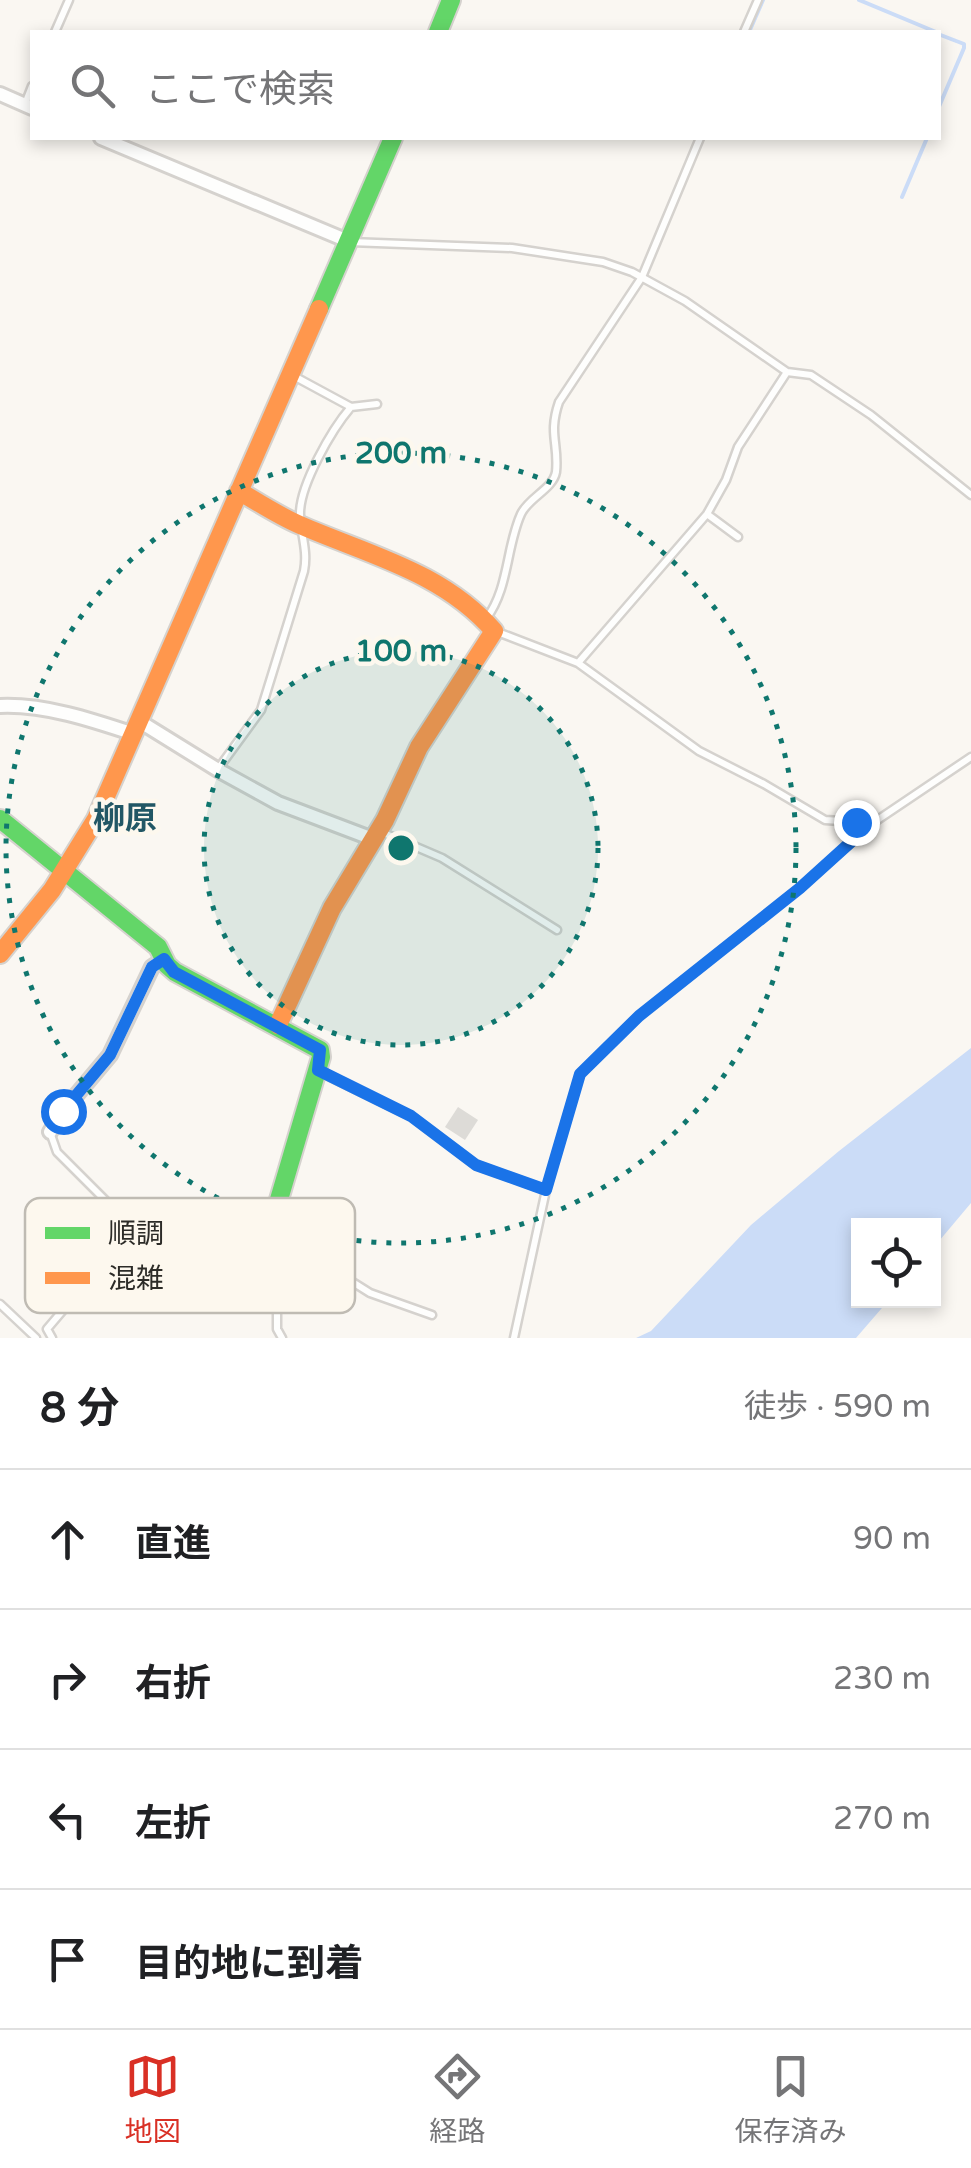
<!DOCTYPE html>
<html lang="ja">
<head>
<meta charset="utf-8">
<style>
	:root { --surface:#fff; --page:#f6f6f6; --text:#202124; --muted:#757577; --line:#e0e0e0; --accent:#d93025 }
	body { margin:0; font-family:"Varela Round","Noto Sans JP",sans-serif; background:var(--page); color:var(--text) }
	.controls { position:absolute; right:30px; bottom:30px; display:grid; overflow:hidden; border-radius:0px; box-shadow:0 5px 15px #0003 }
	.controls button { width:90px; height:90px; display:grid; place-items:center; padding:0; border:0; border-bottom:2px solid var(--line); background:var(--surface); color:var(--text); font:50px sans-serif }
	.stop { position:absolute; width:30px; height:30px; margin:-22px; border:8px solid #1a73e8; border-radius:50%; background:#fff }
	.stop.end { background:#1a73e8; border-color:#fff; box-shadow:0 2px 10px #0008 }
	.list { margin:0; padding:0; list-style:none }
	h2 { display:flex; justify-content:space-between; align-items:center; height:130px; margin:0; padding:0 40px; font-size:42px }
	h2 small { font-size:32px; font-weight:400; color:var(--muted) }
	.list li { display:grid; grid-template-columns:65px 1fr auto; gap:30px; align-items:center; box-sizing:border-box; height:140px; padding:0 40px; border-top:2px solid var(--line) }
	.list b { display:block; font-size:38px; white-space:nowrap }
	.list em { font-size:32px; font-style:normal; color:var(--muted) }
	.icon { flex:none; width:55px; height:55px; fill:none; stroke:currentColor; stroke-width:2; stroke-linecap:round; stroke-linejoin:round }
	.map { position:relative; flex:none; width:971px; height:1338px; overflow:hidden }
	.search { position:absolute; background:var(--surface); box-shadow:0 5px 15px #0003; left:30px; right:30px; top:30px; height:110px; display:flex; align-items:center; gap:25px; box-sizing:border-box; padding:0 35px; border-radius:0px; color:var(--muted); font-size:38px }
	.sheet { height:690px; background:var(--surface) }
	nav { display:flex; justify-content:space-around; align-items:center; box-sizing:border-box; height:140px; border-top:2px solid var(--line); background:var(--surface); font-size:28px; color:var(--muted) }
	nav a { display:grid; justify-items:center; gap:5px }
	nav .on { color:var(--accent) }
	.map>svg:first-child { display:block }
</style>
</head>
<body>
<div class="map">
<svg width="971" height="1338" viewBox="0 0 971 1338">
	<rect width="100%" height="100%" fill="#faf7f2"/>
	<path fill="#cbdcf7" d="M971,1048V1203L934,1247V1226H858V1300L888,1301L856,1338H636L651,1331L751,1225L839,1151Z"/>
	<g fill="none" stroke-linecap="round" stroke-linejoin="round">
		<path stroke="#cbdcf7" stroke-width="4" d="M859,0L936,32
			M749,32L763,0
			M938,34L964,44V48L938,109
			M902,197L927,138"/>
	</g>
	<path fill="#dddbd7" d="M458,1107L478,1120L465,1140L445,1127Z"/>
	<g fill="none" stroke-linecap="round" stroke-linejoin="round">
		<g stroke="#d5d2ce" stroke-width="11">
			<path id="lane" d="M55,32L69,0
				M744,32L758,0
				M25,104L32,86
				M350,242L512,248L603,262L632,272L685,301L787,372L811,375L871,415L971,495
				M290,374L351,407L377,404
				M707,514L738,537
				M486,619C509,589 506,547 521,514C528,498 553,489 556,472C559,444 548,434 559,402L642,277L700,138
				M495,631L578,663L699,751L764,784L825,820L873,823
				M578,663L707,514L726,480L738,447L787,372
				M218,769L261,710L304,571C308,551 301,535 300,515C299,486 332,429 351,407
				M379,831L442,858L557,930
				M318,1071L411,1116L476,1165L546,1190
				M50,1132L57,1152L124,1219L128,1228L121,1242L47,1329L52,1338
				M128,1228L179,1262L223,1286L233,1285L277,1310V1329L282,1338
				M233,1285L270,1230L370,1293L432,1315
				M0,1304L36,1338
				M514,1338L546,1190L580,1074L639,1016L800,888L873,823L971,757"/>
		</g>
		<g stroke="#d5d2ce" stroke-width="18">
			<path id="street" d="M0,94L32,108
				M101,138L348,241
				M0,706C44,704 92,720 134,734
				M139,721L218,770L278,803L373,839
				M50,1132L63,1111L110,1055L152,967L164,959"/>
		</g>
		<g stroke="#d5d2ce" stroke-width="22">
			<path id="fast" d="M438,32L451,0
				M319,309L393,138
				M0,819L158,947L167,965L175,972L320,1050L321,1057L270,1230"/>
		</g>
		<g stroke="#d5d2ce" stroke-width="22">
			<path id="slow" d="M239,491C259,503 279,516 300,525C369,555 443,572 494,631L419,747L385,820L332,908L278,1025
				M0,954L52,890L96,819L319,309"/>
		</g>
		<use href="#lane" stroke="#fefefd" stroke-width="6"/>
		<use href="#street" stroke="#fefefd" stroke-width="12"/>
		<use href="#fast" stroke="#63d668" stroke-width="18"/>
		<use href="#slow" stroke="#ff974d" stroke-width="18"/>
	</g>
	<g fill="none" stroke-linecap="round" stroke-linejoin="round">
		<path stroke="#1a73e8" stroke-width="12" d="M63,1111L110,1055L152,967L164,959L174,972L320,1050L318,1070L411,1116L476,1165L546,1190L580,1074L639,1016L800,888L873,822H856"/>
	</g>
	<circle cx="401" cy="848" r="197" fill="#0f766e" fill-opacity=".12"/>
	<g fill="none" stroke="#0f766e" stroke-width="5" stroke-dasharray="5 10">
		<circle cx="401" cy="848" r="197"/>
		<circle cx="401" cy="848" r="395"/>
	</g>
	<g text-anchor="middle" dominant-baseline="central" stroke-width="9" stroke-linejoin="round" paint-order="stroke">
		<g font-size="32" font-weight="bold" fill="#225765" stroke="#fdf8ee">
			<text x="125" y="819">柳原</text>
		</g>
	</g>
	<rect x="25" y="1198" width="330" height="115" rx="15" fill="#fdf8ee" stroke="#bfbbb3" stroke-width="2.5"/>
	<rect x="45" y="1227" width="45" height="12" fill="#63d668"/>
	<rect x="45" y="1272" width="45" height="12" fill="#ff974d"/>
	<g font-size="28" fill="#2d2c28">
		<text x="108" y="1243">順調</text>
		<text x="108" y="1288">混雑</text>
	</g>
	<circle cx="401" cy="848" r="15" fill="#0f766e" stroke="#fdf8ee" stroke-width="5"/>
	<g font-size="30" text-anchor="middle" font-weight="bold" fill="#0f766e" stroke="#fdf8ee" stroke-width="9" stroke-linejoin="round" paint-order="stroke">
		<text x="401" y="463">200 m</text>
		<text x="401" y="661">100 m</text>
	</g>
</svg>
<div class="controls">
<button><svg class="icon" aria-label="locate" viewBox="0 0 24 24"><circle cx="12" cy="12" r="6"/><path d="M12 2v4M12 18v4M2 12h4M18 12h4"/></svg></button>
</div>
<div class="stop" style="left:63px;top:1111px"></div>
<div class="stop end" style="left:856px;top:822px"></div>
<div class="search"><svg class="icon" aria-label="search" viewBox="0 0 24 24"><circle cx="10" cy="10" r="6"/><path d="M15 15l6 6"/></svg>ここで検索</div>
</div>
<section class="sheet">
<h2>8 分<small>徒歩 · 590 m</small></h2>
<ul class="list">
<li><svg class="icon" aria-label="ahead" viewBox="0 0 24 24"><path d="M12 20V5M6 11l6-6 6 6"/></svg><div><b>直進</b></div><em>90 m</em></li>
<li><svg class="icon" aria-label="right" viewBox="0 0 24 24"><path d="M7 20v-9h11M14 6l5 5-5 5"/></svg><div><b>右折</b></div><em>230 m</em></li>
<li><svg class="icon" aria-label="left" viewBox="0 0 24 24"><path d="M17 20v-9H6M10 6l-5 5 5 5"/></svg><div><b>左折</b></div><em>270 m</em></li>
<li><svg class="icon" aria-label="arrive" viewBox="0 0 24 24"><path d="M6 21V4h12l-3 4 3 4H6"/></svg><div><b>目的地に到着</b></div></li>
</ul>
</section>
<nav>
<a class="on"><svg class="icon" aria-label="map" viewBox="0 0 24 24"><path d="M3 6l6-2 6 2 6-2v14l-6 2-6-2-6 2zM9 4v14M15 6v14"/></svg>地図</a>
<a><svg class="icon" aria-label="directions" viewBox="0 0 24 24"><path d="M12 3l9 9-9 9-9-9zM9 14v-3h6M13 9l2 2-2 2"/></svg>経路</a>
<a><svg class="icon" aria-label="saved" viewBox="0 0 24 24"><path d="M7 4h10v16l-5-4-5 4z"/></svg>保存済み</a>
</nav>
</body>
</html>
